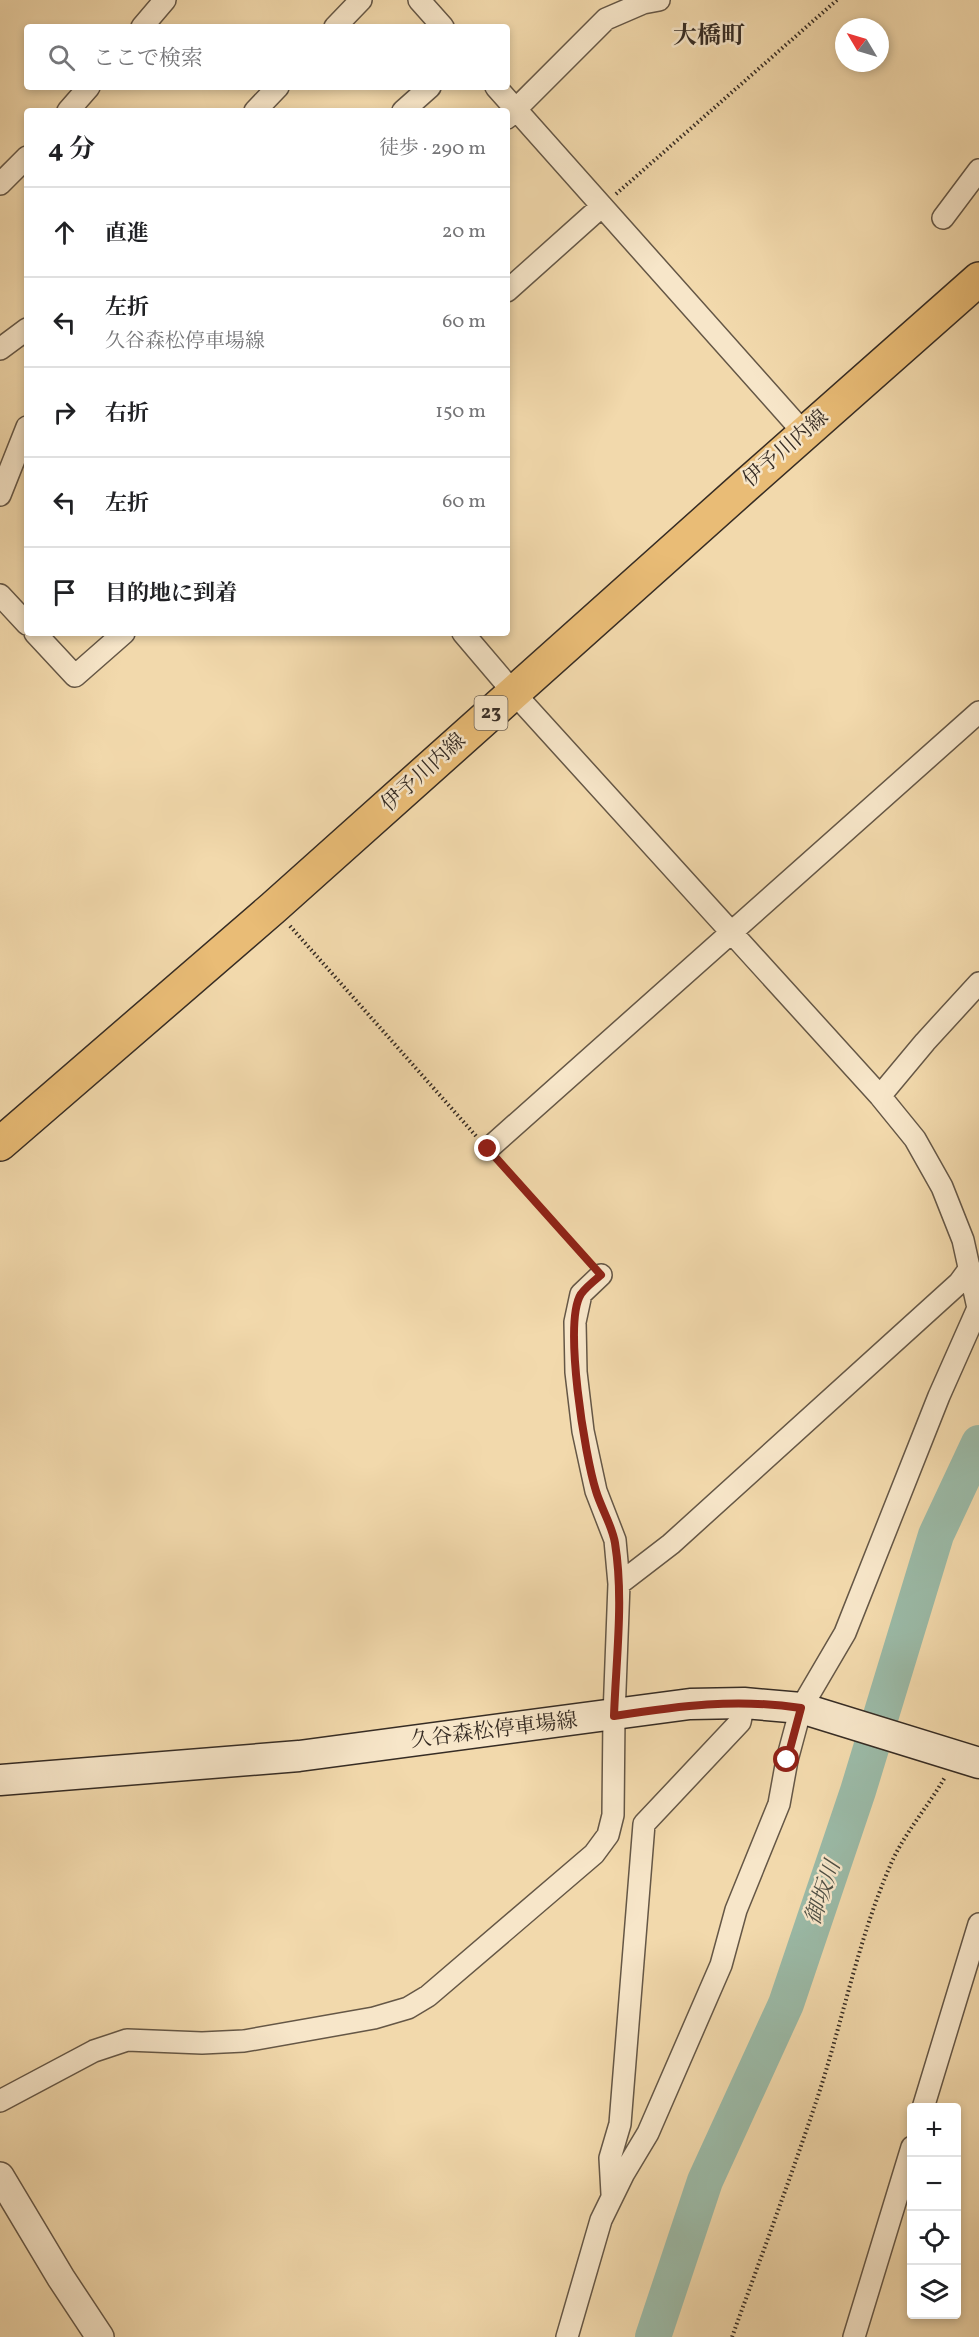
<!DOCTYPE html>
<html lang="ja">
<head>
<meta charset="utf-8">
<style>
	:root { --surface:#fff; --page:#f2f2f2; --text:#202124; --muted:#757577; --line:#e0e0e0 }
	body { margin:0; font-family:Vollkorn,"Noto Serif JP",serif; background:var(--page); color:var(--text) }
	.controls { position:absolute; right:18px; bottom:18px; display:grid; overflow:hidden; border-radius:6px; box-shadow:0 3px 9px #0003 }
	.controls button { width:54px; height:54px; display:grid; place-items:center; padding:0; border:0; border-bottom:2px solid var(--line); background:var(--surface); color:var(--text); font:30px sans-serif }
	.compass { position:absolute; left:835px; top:18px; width:54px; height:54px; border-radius:50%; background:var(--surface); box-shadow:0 3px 9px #0003; rotate:308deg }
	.stop { position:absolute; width:18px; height:18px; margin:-14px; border:4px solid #8f2418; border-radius:50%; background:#fff }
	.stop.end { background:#8f2418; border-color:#fff; box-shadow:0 2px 6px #0008 }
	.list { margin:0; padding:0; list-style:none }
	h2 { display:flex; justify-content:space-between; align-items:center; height:78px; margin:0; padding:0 24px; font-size:26px }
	h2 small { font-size:20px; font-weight:400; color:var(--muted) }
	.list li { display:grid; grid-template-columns:39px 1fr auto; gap:18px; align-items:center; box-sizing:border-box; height:90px; padding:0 24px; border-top:2px solid var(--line) }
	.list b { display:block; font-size:22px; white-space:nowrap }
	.list p { margin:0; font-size:20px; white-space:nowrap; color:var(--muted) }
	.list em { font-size:20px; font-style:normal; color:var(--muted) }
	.icon { flex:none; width:33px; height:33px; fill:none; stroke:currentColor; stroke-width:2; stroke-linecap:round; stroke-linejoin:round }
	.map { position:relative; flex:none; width:979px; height:2337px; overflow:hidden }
	.search { position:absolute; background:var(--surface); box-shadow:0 3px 9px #0003; left:24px; top:24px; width:486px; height:66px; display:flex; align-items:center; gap:15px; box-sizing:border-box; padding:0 21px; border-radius:6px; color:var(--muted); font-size:22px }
	.panel { position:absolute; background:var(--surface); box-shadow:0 3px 9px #0003; left:24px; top:108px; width:486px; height:528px; border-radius:6px }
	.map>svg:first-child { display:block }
</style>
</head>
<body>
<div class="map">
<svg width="979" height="2337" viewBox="0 0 979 2337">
	<rect width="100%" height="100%" fill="#f2d9ac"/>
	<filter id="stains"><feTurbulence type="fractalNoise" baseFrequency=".00333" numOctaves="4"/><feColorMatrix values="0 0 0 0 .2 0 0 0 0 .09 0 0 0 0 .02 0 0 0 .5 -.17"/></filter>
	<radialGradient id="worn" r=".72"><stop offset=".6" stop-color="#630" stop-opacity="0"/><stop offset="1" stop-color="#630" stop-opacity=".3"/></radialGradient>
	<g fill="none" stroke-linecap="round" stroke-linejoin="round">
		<path stroke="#9bbaa7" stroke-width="36" d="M653,2337L705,2181L786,2004L858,1791L936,1535L979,1443"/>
		<g stroke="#655746" stroke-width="24">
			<path id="minor" d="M419,0L443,27
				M142,27L165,0
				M335,27L361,0
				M496,87L804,433
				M68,111L89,87
				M255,111L278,87
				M403,111L430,87
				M507,118L606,19L643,3L659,0
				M0,184L27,157
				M943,218L979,170
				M507,291L602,206
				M0,349L27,329
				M0,495L27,427
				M0,595L27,624
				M35,633L75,676L124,633
				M463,633L514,693L880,1096L915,1139L942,1187L963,1240L978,1308L939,1396L845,1633L801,1708L787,1760L779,1804L736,1910L721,1965L648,2133L624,2173L601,2220L567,2337
				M880,1096L925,1042L979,983
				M488,1149L979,712
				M619,1584L671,1544L959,1283L970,1268
				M0,2101L94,2051L127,2040L202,2043L244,2041L374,2018L408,2008L428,1996L594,1854L608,1835L613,1815L614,1716L619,1584L615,1540L596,1491L583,1431L576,1372L575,1322L581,1294L601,1275
				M923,2108L979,1924
				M612,2194L610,2158L620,2124L644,1824L740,1722L744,1703
				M854,2337L912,2147"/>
		</g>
		<g stroke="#655746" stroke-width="30">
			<path id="tertiary" d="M0,2176L61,2278L100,2337"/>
		</g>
		<g stroke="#362c24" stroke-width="33">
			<path id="secondary" d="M0,1780L299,1756L690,1704L744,1703L801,1708L979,1763"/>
		</g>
		<g stroke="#362c24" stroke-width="36">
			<path id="primary" d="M0,1144L273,908L745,486L979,279"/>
		</g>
		<path stroke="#362c24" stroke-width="4" stroke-dasharray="1.5 3" stroke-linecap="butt" d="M616,194L837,0
			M290,926L476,1136
			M501,1164L589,1261
			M732,2337C761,2257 791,2177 818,2096C843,2020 858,1940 890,1866C904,1833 928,1807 945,1777"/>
		<use href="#minor" stroke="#f7e6c9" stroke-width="21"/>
		<use href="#tertiary" stroke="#f7e6c9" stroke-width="27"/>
		<use href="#secondary" stroke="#f7e6c9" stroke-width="30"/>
		<use href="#primary" stroke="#e9bc76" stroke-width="33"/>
	</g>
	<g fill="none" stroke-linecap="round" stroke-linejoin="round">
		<path stroke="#8f2418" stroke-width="8" d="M488,1149L601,1275C595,1280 586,1287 581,1294C563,1322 585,1457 596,1491C601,1508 612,1525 615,1543C624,1599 616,1659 614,1716C679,1706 735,1698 801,1708L787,1760"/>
	</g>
	<g text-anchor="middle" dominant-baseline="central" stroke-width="5" stroke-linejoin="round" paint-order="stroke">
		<rect fill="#f7e6c9" stroke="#706456" stroke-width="1.5" x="474.5" y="696" width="33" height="34" rx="4.5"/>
		<g font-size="20" font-weight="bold" fill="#362c24">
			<text x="491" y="713">23</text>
		</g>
		<g font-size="21" fill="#362c24" stroke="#f7e6c9">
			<text transform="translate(786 449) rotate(-41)">伊予川内線</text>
			<text transform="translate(424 773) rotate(-42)">伊予川内線</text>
			<text transform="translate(494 1731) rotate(-7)">久谷森松停車場線</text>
		</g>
		<g font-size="22" font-style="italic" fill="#4f5045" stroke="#f7e6c9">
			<text transform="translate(824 1893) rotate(-71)">御坂川</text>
		</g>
		<g font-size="24" font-weight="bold" fill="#362c24" stroke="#f7e6c9">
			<text x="709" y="37">大橋町</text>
		</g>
	</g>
	<rect width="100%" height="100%" filter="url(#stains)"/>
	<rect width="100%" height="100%" fill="url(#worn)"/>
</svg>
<div class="controls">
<button>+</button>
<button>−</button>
<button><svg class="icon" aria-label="locate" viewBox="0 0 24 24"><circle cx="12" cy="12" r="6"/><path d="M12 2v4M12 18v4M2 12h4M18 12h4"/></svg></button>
<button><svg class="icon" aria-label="layers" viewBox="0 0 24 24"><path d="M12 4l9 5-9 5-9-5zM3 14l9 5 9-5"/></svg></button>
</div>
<svg class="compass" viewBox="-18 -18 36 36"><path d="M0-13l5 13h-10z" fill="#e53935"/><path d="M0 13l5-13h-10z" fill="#757577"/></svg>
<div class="stop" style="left:787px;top:1760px"></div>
<div class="stop end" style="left:488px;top:1149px"></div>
<div class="search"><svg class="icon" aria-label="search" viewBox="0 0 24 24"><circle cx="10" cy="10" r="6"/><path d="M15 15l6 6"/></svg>ここで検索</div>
<section class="panel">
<h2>4 分<small>徒歩 · 290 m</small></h2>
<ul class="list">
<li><svg class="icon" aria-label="ahead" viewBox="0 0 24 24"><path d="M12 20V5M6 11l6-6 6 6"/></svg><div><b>直進</b></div><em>20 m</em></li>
<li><svg class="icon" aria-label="left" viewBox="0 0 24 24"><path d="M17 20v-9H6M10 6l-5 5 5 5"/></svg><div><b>左折</b><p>久谷森松停車場線</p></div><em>60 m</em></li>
<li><svg class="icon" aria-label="right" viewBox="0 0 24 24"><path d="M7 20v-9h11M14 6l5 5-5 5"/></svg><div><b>右折</b></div><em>150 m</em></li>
<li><svg class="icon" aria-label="left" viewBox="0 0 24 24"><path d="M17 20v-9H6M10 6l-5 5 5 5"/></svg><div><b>左折</b></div><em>60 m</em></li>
<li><svg class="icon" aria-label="arrive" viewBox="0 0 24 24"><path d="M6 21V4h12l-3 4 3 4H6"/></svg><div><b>目的地に到着</b></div></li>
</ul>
</section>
</div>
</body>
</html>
